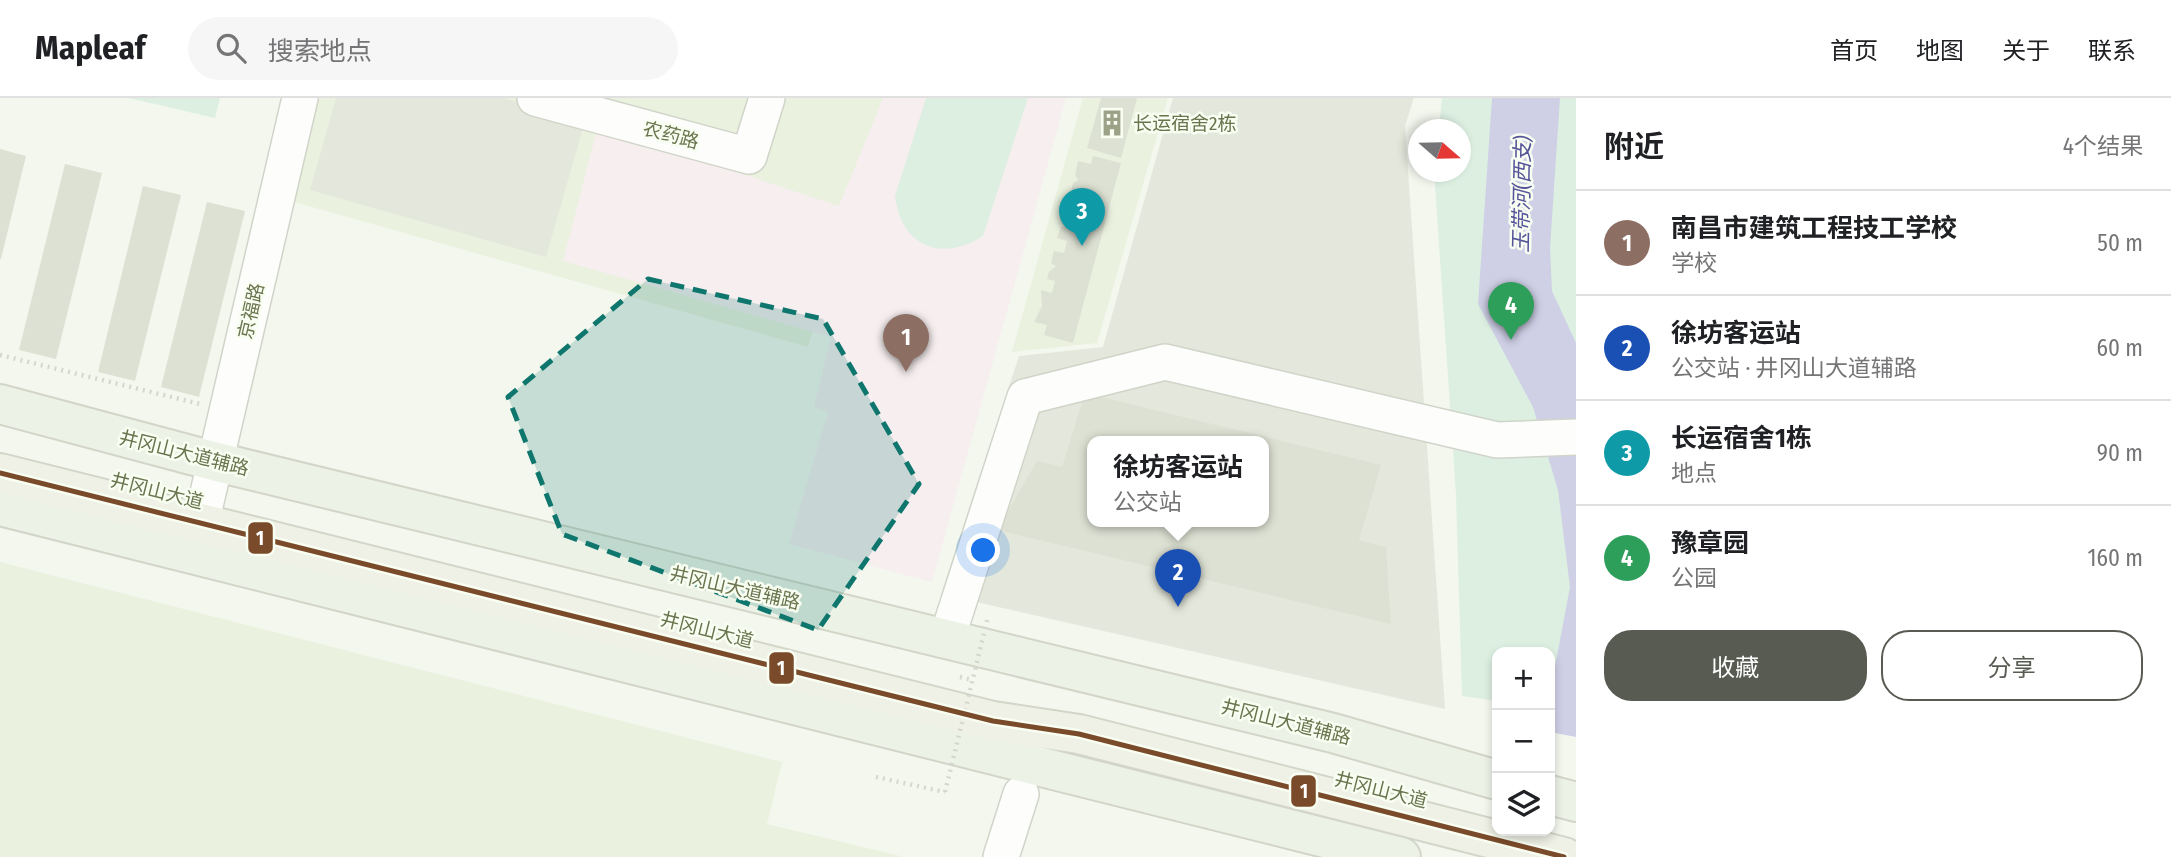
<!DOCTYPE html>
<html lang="zh">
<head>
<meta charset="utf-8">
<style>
	:root { --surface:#fff; --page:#f6f6f6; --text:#202124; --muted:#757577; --line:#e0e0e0; --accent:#575b51 }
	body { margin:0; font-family:"Fira Sans Condensed","Noto Sans SC",sans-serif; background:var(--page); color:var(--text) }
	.controls { position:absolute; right:21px; bottom:21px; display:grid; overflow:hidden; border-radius:14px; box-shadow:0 4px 10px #0003 }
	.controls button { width:63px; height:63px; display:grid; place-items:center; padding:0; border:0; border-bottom:2px solid var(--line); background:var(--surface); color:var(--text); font:35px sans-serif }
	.compass { position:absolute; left:1408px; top:21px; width:63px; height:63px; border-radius:50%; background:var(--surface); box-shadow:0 4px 10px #0003; rotate:110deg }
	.you { position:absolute; left:984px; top:453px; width:24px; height:24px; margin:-18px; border:5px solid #fff; border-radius:50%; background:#1a73e8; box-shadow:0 0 0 10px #1a73e833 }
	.badge { display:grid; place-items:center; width:46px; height:46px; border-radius:50%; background:var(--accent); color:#fff; font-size:23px; font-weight:700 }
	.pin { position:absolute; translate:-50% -58px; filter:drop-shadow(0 2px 4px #0008) }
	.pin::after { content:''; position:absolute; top:37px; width:24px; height:21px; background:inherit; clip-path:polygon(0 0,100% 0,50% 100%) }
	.popup { position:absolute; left:1087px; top:338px; width:182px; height:91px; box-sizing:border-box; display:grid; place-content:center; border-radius:14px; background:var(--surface); filter:drop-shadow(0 2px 5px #0005); font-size:23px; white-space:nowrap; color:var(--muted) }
	.popup b { font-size:26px; color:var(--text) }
	.popup::after { content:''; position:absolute; left:50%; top:100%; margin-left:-14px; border:14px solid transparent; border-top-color:var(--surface) }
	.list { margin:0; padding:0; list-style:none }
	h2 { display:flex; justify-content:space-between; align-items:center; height:91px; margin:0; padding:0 28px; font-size:30px }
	h2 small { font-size:23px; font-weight:400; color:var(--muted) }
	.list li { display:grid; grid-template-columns:46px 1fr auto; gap:21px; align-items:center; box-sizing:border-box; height:105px; padding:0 28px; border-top:2px solid var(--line) }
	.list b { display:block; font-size:26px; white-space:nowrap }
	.list p { margin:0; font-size:23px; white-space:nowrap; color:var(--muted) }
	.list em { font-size:23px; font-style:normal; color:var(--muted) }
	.actions { display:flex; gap:14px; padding:21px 28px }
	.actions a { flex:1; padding:16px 0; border:2px solid var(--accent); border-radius:28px; text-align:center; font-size:24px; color:var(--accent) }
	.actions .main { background:var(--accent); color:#fff }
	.icon { flex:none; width:38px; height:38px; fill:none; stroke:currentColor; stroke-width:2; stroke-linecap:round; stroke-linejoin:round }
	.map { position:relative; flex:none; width:1576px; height:759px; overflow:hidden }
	header { display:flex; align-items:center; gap:42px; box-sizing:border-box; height:98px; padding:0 35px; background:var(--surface); border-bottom:2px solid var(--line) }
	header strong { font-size:33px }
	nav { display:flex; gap:38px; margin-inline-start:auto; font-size:24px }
	.search { width:490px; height:63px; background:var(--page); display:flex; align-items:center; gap:18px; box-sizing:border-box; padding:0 24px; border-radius:38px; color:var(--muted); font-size:26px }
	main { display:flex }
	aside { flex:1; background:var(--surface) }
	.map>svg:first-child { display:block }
</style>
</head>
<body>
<header>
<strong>Mapleaf</strong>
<div class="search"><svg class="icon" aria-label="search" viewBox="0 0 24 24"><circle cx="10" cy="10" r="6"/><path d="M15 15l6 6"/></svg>搜索地点</div>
<nav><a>首页</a><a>地图</a><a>关于</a><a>联系</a></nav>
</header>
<main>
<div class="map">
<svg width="1576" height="759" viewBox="0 0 1576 759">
	<rect width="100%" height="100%" fill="#f3f7ee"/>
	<path fill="#eaf1df" d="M311,0H889L853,98L808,249L284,101Z
		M1083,0H1168L1097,245L1012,254Z
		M0,464L782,664L767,726L904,759H0Z"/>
	<path fill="#e4e8dc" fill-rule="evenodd" d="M336,0H504L585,23L546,159L310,92Z
		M1173,0H1414L1405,28L1445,611L941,496L1019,258L1103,249ZM1092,343H1264V423H1092Z"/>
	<path fill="#f6eeef" d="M883,0H1066L932,484L789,446L828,314L814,309L831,239L563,163L598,28L839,108Z"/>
	<path fill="#dcefe1" d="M129,0H220L215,20Z
		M926,0H1028L983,138C941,165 901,148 895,98Z
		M1442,0H1576V613L1550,610V554H1497V603L1462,598L1456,396L1435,87L1436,74H1461V32L1439,31Z"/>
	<path fill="#cfd0e6" d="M1492,0H1560L1550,150L1552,193L1576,245V759L1550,733V595L1570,489L1558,392L1533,309L1478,206Z"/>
	<path fill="#f3f7ee" d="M1550,634L1576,639V759L1516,733H1550Z"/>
	<path fill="#dde1d3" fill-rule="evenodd" d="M1101,0H1137L1121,60L1087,50Z
		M0,51L26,58L1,161H0Z
		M1093,58L1121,65L1073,245L1044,237L1047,227L1034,224L1042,208L1041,192L1052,195L1055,183L1047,181L1049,174L1056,168L1051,165L1054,153L1064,155L1067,143L1057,140L1061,129L1068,128L1061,122L1065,108L1075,111L1078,101L1070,98L1073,85L1078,82L1075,77L1078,63L1091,66Z
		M65,66L102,75L56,261L19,252Z
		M143,88L181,97L135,283L98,274Z
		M207,104L245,113L199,299L161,289Z
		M1085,295L1381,367L1359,442L1386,449L1391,526L997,432L1037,363L1062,369ZM1092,343H1264V423H1092Z"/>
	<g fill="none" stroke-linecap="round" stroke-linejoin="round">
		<g stroke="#d0d4c9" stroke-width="38">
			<path id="minor" d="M535,0L749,58L767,0
				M201,425L300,0
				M947,540L1025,299L1165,264L1497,342L1576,339
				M1001,759L1021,696"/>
		</g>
		<g stroke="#d2d5c8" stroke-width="42">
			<path id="major" d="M0,306L217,364L1333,635L1497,682
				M0,408L1401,759
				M1550,697L1576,704"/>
		</g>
		<g stroke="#d2d5c8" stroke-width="42">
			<path id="highway" d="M0,375L993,623L1079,636L1564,759"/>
		</g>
		<path stroke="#d5d7cd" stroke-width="4.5" stroke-dasharray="2 5" stroke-linecap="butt" d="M0,257L200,306
			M960,579L973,582
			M876,679L945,694"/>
		<use href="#minor" stroke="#fdfefc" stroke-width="35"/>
		<use href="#major" stroke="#edf2e7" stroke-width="38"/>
		<use href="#highway" stroke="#eff1e6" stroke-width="38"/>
		<path stroke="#d5d7cd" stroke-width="4.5" stroke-dasharray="2 5" stroke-linecap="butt" d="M945,694L988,519"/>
		<g stroke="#f8fef1" stroke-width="10">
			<path id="bus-1" d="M0,375L993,623L1079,636L1564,759"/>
		</g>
		<use href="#bus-1" stroke="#7a4b2a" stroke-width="5"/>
	</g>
	<path fill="#0f766e" fill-opacity="0.2" stroke="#0f766e" stroke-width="5" stroke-dasharray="14 9" stroke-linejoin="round" d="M648,181L823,221L919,386L818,532L562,436L508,299Z"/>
	<defs>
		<g id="building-bare" transform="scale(2.1)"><path d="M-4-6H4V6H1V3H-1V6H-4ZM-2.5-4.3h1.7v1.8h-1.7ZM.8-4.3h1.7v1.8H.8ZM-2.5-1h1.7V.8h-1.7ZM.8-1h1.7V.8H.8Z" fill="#9ba287" stroke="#f8fef1" stroke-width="2.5" paint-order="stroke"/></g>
	</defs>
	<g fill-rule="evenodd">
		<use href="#building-bare" x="1112" y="25"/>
	</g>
	<g text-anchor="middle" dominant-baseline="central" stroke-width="5" stroke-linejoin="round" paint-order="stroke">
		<g font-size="19" fill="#6c744f" stroke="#f8fef1" text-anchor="start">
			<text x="1133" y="25">长运宿舍2栋</text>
		</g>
		<g font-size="19" fill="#6c744f" stroke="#f8fef1">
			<text transform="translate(671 37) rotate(15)">农药路</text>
			<text transform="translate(251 213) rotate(-77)">京福路</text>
			<text transform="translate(184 355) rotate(14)">井冈山大道辅路</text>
			<text transform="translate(157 393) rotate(14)">井冈山大道</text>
			<text transform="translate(735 490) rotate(13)">井冈山大道辅路</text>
			<text transform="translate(707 532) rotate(14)">井冈山大道</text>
			<text transform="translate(1286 624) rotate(14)">井冈山大道辅路</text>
			<text transform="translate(1381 692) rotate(14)">井冈山大道</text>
		</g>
		<g font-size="21" font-style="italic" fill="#565599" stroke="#f8fef1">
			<text transform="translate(1522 96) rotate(-89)">玉带河(西支)</text>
		</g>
	</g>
	<g stroke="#f8fef1" stroke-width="2.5">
		<rect x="247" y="423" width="27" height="34" rx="7" fill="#7a4b2a"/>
		<rect x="768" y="553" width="27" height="34" rx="7" fill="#7a4b2a"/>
		<rect x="1290" y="676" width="27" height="34" rx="7" fill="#7a4b2a"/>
	</g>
	<g font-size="19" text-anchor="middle" font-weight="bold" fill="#fff">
		<text x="260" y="447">1</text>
		<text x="781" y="577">1</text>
		<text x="1304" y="700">1</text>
	</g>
</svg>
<div class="controls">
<button>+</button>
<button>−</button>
<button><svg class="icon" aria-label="layers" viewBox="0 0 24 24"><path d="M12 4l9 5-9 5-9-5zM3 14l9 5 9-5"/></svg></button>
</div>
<svg class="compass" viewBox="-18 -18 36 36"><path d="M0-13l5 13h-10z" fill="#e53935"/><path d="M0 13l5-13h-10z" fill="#757577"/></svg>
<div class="you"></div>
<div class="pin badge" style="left:906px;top:274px;background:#8d6e63">1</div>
<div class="pin badge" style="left:1178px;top:509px;background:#1a4fb4">2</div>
<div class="popup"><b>徐坊客运站</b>公交站</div>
<div class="pin badge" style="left:1082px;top:148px;background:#0f9aa8">3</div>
<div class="pin badge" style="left:1511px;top:242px;background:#2e9e5b">4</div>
</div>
<aside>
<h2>附近<small>4个结果</small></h2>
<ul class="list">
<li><span class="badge" style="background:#8d6e63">1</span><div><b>南昌市建筑工程技工学校</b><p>学校</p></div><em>50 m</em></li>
<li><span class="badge" style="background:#1a4fb4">2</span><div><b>徐坊客运站</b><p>公交站 · 井冈山大道辅路</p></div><em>60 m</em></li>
<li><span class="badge" style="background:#0f9aa8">3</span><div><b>长运宿舍1栋</b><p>地点</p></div><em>90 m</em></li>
<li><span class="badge" style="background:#2e9e5b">4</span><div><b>豫章园</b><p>公园</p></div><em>160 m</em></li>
</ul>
<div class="actions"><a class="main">收藏</a><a>分享</a></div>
</aside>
</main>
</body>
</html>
